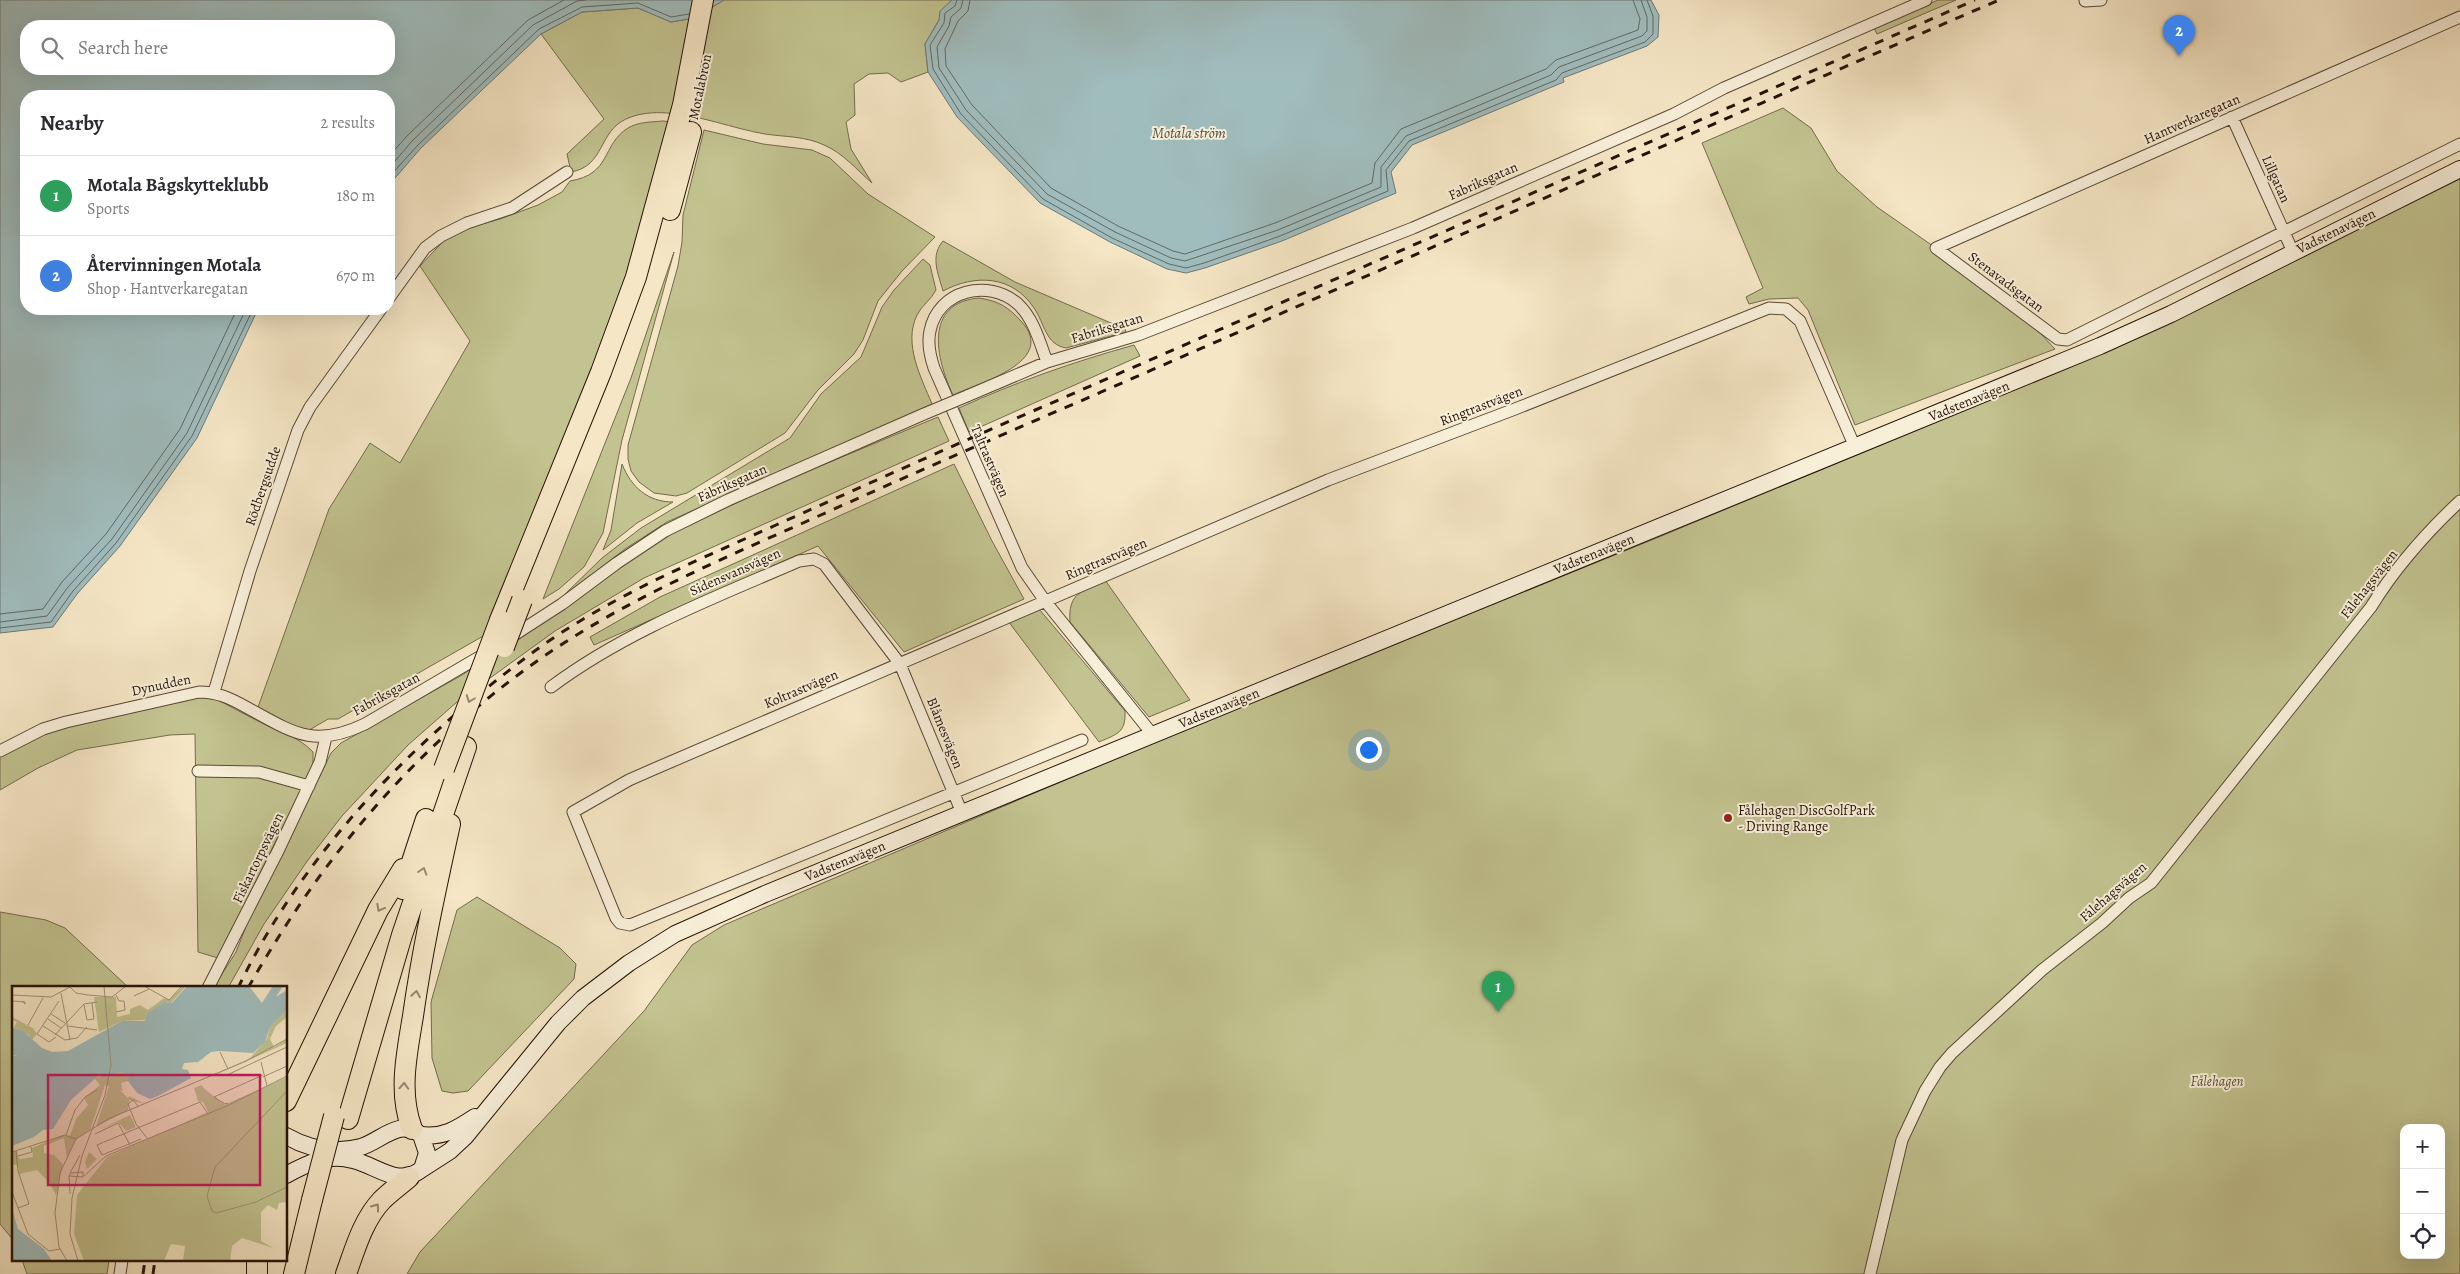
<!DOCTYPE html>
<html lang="en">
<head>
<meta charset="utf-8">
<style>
	:root { --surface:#fff; --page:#f7f7f7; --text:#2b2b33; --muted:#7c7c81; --line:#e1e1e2; --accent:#db2777 }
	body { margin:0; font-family:Alegreya,serif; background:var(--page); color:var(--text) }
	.controls { position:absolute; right:15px; bottom:15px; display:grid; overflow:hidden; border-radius:10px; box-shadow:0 5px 20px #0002 }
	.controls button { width:45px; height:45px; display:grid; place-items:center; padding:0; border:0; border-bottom:1px solid var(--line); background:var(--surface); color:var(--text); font:25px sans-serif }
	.you { position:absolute; left:1368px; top:749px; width:18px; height:18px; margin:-12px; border:4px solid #fff; border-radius:50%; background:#1a73e8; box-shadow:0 0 0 8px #1a73e833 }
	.badge { display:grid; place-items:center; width:32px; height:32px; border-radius:50%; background:var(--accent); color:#fff; font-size:16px; font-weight:700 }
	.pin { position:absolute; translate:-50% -41px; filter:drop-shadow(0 1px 2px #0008) }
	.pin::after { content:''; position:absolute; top:26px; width:18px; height:15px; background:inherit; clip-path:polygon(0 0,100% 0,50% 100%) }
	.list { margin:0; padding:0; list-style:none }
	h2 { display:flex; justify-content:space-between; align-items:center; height:65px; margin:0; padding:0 20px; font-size:21px }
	h2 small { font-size:16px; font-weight:400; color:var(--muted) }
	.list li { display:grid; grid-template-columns:32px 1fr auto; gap:15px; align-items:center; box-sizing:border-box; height:80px; padding:0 20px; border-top:1px solid var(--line) }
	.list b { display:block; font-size:19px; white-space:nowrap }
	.list p { margin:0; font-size:16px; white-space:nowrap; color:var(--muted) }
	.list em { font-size:16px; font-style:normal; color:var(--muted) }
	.icon { flex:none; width:28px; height:28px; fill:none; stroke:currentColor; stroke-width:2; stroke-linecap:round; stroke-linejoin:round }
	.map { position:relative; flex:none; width:2460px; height:1274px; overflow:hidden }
	.search { position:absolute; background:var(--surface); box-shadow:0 5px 20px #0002; left:20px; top:20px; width:375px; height:55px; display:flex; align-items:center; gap:12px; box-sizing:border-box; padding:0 18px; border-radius:20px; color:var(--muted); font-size:19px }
	.panel { position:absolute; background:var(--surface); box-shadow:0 5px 20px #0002; left:20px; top:90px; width:375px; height:225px; border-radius:20px }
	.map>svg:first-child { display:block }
</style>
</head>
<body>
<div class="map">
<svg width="2460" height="1274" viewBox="0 0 2460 1274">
	<rect width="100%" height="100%" fill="#f5e6c5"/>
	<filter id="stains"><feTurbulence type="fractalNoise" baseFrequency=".004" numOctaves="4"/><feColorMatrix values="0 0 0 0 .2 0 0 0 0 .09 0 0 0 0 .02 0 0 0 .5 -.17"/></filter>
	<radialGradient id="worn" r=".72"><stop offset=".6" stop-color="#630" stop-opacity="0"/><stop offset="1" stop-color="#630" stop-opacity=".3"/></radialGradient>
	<path fill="#c2c390" stroke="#746b4c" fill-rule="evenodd" d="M724,0H952L941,11L939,20L925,44L928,72L901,82L888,73L869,74L854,84L855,115L846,122L851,149L872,183C857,170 843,153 824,145C805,136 785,137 765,134C735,129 696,114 667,113C653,112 639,113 626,119C598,132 605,166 571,172L567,154L604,119L541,34L582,12L638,8L671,22L694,18Z
		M1938,0H1956L1877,34L1874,28Z
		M1783,108L1811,128L1837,171L1877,207L1943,253L2040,333L2055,349L1855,425L1808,310L1798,298L1769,299L1749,304L1746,297L1763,288L1702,143Z
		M663,121L672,122L660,169L607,336L485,635L338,719H328L306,732L257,710L329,509L370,443L400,463L470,341L420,266L452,232L500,219L538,205L562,192L570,181C612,174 601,145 628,128C638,122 651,122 663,121Z
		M704,130L763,144L812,150L830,158L868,194L935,237L902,271L878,301L863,340L854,354L818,390L785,433L687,493L676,496L654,493L639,482L631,471L628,459V445L678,266L682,242L683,215Z
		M2460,179V1274H407L420,1252L644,1011L692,945L724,925L1157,741L1654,539L2110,350ZM2404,1128H2441V1255H2404Z
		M943,241L1015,282L1125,329L1126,332L1066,348C1045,344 1045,324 1034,308C1012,275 975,274 943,291C938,273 930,256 943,241Z
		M674,252L622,440L603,533L584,567L559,589L543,599L631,378Z
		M923,259L930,265L936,290C931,300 922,305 917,315C903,344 921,377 932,404L667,522L625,549L561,598L602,558L641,528L790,438L821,394L861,357L882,307L894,290Z
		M979,298C999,301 1008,307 1021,321C1059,362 978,383 953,395C936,359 923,303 979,298Z
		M1134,345L1140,356L969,432L959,408C1016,382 1073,362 1134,345Z
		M938,417L949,441L644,578L555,631L457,702L408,745L342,816L308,860L264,924L228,988H213L236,952L247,924L331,753L341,743L462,675L565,608L622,566L666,536L777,484Z
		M622,464C631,487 648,502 673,502L637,523L603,550L611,530Z
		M954,464L992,541L1024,599L904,652L818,546L594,645L590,637L660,597Z
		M1105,580L1190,700L1149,717L1070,622C1068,593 1081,592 1105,580Z
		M1039,609L1125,711C1126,733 1117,734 1099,742L1008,621Z
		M199,691C222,701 243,714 266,725C283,733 300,738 313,752V766L218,958L198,952L195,734L170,735L77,750L38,768L0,790V752L49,729Z
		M477,897L560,948L576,964L574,979L468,1091L453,1093L442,1091L432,1058L431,1002L457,910Z
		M0,912L46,920L65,928L129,988H14V1241L0,1224Z
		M22,1260H109L107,1274H27Z"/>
	<path fill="#a0bdbe" stroke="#6f7975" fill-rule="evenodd" d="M0,0H724L694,18L671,22L638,8L582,12L541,34L421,148L389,185V96H26V309H258L197,438L120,546L77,594L53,627L0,633ZM26,26H389V69H26Z
		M952,0H1651L1659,15L1658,37L1647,46L1563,78L1564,82L1412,145L1391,172L1396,193L1282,241L1205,268L1186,273L1167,269L1110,242L1040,203L957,117L928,72L925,44L939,20L940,11Z"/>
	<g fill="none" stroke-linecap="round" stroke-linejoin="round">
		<path stroke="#636862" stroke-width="1" d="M957,0L955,6L945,13L944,23L930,45L933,69L961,114L1043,199L1112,238L1169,264L1186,268L1204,263L1280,236L1388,191L1386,170L1409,141L1556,80L1562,73L1645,42L1653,34V16L1647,0
			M963,0L961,8L951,17L949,26L937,47L939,68L966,110L1047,194L1115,232L1171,258L1185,261L1278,230L1381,187V167L1406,136L1551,75L1559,67L1642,36L1647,31V17L1641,0
			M970,0L968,11L958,21L945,49L946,66L972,105L1051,188L1118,226L1173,251L1185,254L1275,223L1372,183L1375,163L1401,129L1546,69L1556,60L1638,30L1640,19L1633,0
			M389,156L408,135L528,20L564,0
			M389,168L413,140L533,25L577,1L586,0
			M389,177L418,145L539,29L582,7L638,3L671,17L689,14
			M0,614L43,609L62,582L106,534L180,429L237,309
			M0,622L47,616L68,587L112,539L187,433L246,309
			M0,628L51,622L73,591L116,543L192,436L253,309"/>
		<g stroke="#5a4836" stroke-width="13">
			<path id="street" d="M2085,1L2101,0
				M2460,17L1936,248L2058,339L2067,340L2460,144
				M2232,117L2293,252
				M389,298L425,248L441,236L467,223L512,208L567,172
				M1047,362C1040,343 1034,319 1018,304C988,278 938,290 930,331C927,344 930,356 934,368L1022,568L1045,601L1153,735
				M967,396L1047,362L1138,335L1413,228L1674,114L1724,88L1926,0
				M508,639L562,604L617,563L665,531L728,500L924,414
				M551,687C626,631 714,598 799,561L814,559L824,564L900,664L962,813
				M214,692L250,571L298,430L310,407L381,309
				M1082,740L630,925L620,923L616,918L573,812L629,780L654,769L1328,480L1515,409L1769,308L1786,309L1800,321L1855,447
				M0,751L43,729L66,722L199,692C217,692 230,698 246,707C292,732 313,749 365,724L486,653
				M198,771L259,772L309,786
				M208,988L278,851L320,762L326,737
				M120,1274L122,1260
				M1870,1274L1902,1140L1925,1091L1940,1067L1952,1053L2042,970L2102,923L2129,898L2151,883L2371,607C2395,568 2427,532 2460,501"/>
		</g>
		<g stroke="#261307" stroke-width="18">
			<path id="secondary" d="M421,1135C443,1138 457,1129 475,1117
				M286,1136C309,1149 335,1154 361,1147C381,1141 400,1117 421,1135L427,1153L422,1169C398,1188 378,1166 353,1160C328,1153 308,1163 286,1175
				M422,1169L450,1151L465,1137L558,1023L583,998L629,963L675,934L765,894L2100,346L2171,314L2460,169"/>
		</g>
		<g stroke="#261307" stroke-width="22">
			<path id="highway" d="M670,210L691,132
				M500,620L601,372L636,277L683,105L703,0
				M403,889L426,819
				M286,1101L378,910L403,869
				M348,1119L402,935L466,747
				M412,1129C398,1092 407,1053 413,1016C422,951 436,888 450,824
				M257,1274V1260
				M294,1274L312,1200
				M346,1274C355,1249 363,1220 382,1200C390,1192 400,1185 409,1177"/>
		</g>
		<use href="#street" stroke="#f8efd9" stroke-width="11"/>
		<use href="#secondary" stroke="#f8efd9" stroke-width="16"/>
		<use href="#highway" stroke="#f5e6c5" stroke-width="20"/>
		<path stroke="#261307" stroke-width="3" stroke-dasharray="9 9" stroke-linecap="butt" d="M238,988C302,855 407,747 524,659C600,601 689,564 776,525C866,485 956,444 1047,405C1356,270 1666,135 1975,0
			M248,988C321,859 410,753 530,666C615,605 708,565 803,523C894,482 985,442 1076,403C1384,269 1691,133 1999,0
			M143,1274L145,1260
			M153,1274L155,1260"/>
		<g stroke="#5a4836" stroke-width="13" stroke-linecap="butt">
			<path id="street-bridge" d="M924,414L967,396"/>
		</g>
		<g stroke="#261307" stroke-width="22" stroke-linecap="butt">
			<path id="highway-bridge" d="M504,647L522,600
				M444,769L500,620
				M312,1200L334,1116"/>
		</g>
		<use href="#street-bridge" stroke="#f8efd9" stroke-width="11"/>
		<use href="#highway-bridge" stroke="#f5e6c5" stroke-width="20"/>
	</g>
	<defs><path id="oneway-chevron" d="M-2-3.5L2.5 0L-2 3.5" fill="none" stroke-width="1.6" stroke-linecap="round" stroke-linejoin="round" transform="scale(1.25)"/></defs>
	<g stroke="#988770">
		<use href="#oneway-chevron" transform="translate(470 699) rotate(111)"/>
		<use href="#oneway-chevron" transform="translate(423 871) rotate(-72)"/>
		<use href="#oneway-chevron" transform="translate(380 908) rotate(118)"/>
		<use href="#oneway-chevron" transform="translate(416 994) rotate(-81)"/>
		<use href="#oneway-chevron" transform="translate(404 1086) rotate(-87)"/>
		<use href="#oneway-chevron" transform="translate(376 1207) rotate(-54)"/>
	</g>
	<circle fill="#8f2418" stroke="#f8efd9" stroke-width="2" cx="1728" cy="818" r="5"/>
	<g text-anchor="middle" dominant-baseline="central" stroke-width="4" stroke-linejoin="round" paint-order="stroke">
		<g font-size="14" fill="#261307" stroke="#f8efd9">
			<text transform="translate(700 87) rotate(-78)">Motalabron</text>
			<text transform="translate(2192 119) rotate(-24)">Hantverkaregatan</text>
			<text transform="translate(2276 179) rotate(66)">Lillgatan</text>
			<text transform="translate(1483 181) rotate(-24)">Fabriksgatan</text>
			<text transform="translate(2336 231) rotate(-26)">Vadstenavägen</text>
			<text transform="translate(2006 282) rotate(37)">Stenavadsgatan</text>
			<text transform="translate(1107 328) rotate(-17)">Fabriksgatan</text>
			<text transform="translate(1969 401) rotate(-22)">Vadstenavägen</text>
			<text transform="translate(1481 406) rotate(-21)">Ringtrastvägen</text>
			<text transform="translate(990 461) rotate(67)">Taltrastvägen</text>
			<text transform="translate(732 483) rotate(-24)">Fabriksgatan</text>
			<text transform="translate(263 486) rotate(-71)">Rödbergsudde</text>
			<text transform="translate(1594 554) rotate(-22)">Vadstenavägen</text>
			<text transform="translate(1106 559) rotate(-23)">Ringtrastvägen</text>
			<text transform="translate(735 572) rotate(-24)">Sidensvansvägen</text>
			<text transform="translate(2369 584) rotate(-52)">Fålehagsvägen</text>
			<text transform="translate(161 685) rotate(-12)">Dynudden</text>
			<text transform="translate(801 689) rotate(-23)">Koltrastvägen</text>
			<text transform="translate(386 694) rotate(-29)">Fabriksgatan</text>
			<text transform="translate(1219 708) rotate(-22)">Vadstenavägen</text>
			<text transform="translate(945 733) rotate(68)">Blåmesvägen</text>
			<text transform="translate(258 858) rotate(-64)">Fiskartorpsvägen</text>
			<text transform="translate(845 861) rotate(-22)">Vadstenavägen</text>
			<text transform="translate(2113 892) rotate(-41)">Fålehagsvägen</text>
		</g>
		<g font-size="14" fill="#261307" stroke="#f8efd9" text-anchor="start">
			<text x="1738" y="810">Fålehagen DiscGolfPark<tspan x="1738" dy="16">- Driving Range</tspan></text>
		</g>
		<g font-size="14" font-style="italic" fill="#5d5137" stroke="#f8efd9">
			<text x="2217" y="1081">Fålehagen</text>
		</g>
		<g font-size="15" font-style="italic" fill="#514e47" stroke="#f8efd9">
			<text x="1189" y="133">Motala ström</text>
		</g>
	</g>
	<g transform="translate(12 986)">
		<rect width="275" height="275" fill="#f5e6c5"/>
		<path d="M171,0H174L159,17L152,16L135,27L133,34L110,35L87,46L82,11H104L105,31L118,28V23L128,19L136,24L152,12L157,14ZM275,24V31L264,40L258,53L262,61L275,53V57L197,92L238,72L255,53L258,41ZM0,31L21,42L25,48L19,55L17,49L2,41L5,36L0,34ZM107,86L118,88L116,95L109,97L111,105L93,99L78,144L63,154L55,172L52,152L32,160V167L42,169L51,178L44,209L37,196L25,184L7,188L6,179H0V166L5,165L7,173L21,171L20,162L48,150H58L64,133L76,119L72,112L88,99L82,92ZM275,91V216L267,217L265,224L256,219L249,226V255L261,262L230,252L220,260L218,275H171L173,260L159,258L152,275H72L62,248L65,209L95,171ZM189,99L194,104L213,119L196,126L191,116L186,115L182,102ZM97,100L106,102L116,112L117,110L133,118L117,114L116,124L84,141ZM118,129L124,141L114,145L106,136L87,144ZM77,166L85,173L75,183L73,176Z" fill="#c2c390"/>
		<path d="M175,0H237L250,17L261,0H271L264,11L275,4V24L258,41L253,56L241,67L207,65L199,66L186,76L172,77L170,83L176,84L179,92L146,110L138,113L125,107L116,95L117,88L107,86L96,91L86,90L59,114L41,143L31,144L22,151L0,160V70H6L0,69V41L11,45L30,62L40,66L56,65L110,35H133L135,27L152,16L160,17ZM0,223L6,243L32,263L40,275H0Z" fill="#a0bdbe"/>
		<path fill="none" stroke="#a29279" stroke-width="1" d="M132,0L157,14L170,0M58,1L64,7L76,9M49,7L58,54M0,9L39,11L58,1M76,9L100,11L114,0M122,10L137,3M1,15L13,16V18L10,15M72,19L75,34L82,33L80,17M104,26L113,24L112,15H107L104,9M39,28L53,37M36,33L49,42M16,39L31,12M31,40L53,54L65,52L75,41M56,40L85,44M43,49L72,18L85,16M44,51L37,56L25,48L47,15M208,66L216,83M249,76L255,100M215,89L275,61M251,91L275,80M275,105L203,181L195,210L200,225L204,227L244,216L275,201M216,117L213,118L202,111L251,89M126,120L121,114L116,118L124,138L135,152M83,148L106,137L118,159M54,149L63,124L73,111L85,104M64,153L96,133L234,75L275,53M129,153L90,169L85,159L188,116L196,128M4,165L6,185L17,218L6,222M0,166L53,149L64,153M6,170L20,166L19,161M71,186V191L57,190L59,187ZM58,187L68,169M57,190L58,208M72,190L94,170L217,119L275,90M0,206L16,248L37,265L48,263M55,275L47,261L43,227L48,187L64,153M66,275L58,248L60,212L70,170L93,109L99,79L92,0"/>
		<path fill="#c2185b" fill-opacity="0.15" stroke="#c2185b" stroke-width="2.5" d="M36,89H248V199H36Z"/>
		<rect width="275" height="275" fill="none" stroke="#261307" stroke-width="2.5"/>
	</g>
	<rect width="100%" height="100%" filter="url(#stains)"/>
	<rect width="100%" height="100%" fill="url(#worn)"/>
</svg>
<div class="controls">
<button>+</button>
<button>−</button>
<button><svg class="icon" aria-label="locate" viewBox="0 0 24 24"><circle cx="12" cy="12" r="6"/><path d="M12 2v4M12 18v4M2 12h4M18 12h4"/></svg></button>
</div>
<div class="you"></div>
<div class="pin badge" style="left:1498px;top:1012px;background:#2e9e5b">1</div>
<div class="pin badge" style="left:2179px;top:56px;background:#3f7fe0">2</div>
<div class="search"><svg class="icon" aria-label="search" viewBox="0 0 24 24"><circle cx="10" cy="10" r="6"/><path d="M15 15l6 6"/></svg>Search here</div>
<section class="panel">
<h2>Nearby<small>2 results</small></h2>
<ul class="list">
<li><span class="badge" style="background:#2e9e5b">1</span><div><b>Motala Bågskytteklubb</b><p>Sports</p></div><em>180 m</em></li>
<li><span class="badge" style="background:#3f7fe0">2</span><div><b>Återvinningen Motala</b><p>Shop · Hantverkaregatan</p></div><em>670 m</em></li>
</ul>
</section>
</div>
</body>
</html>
